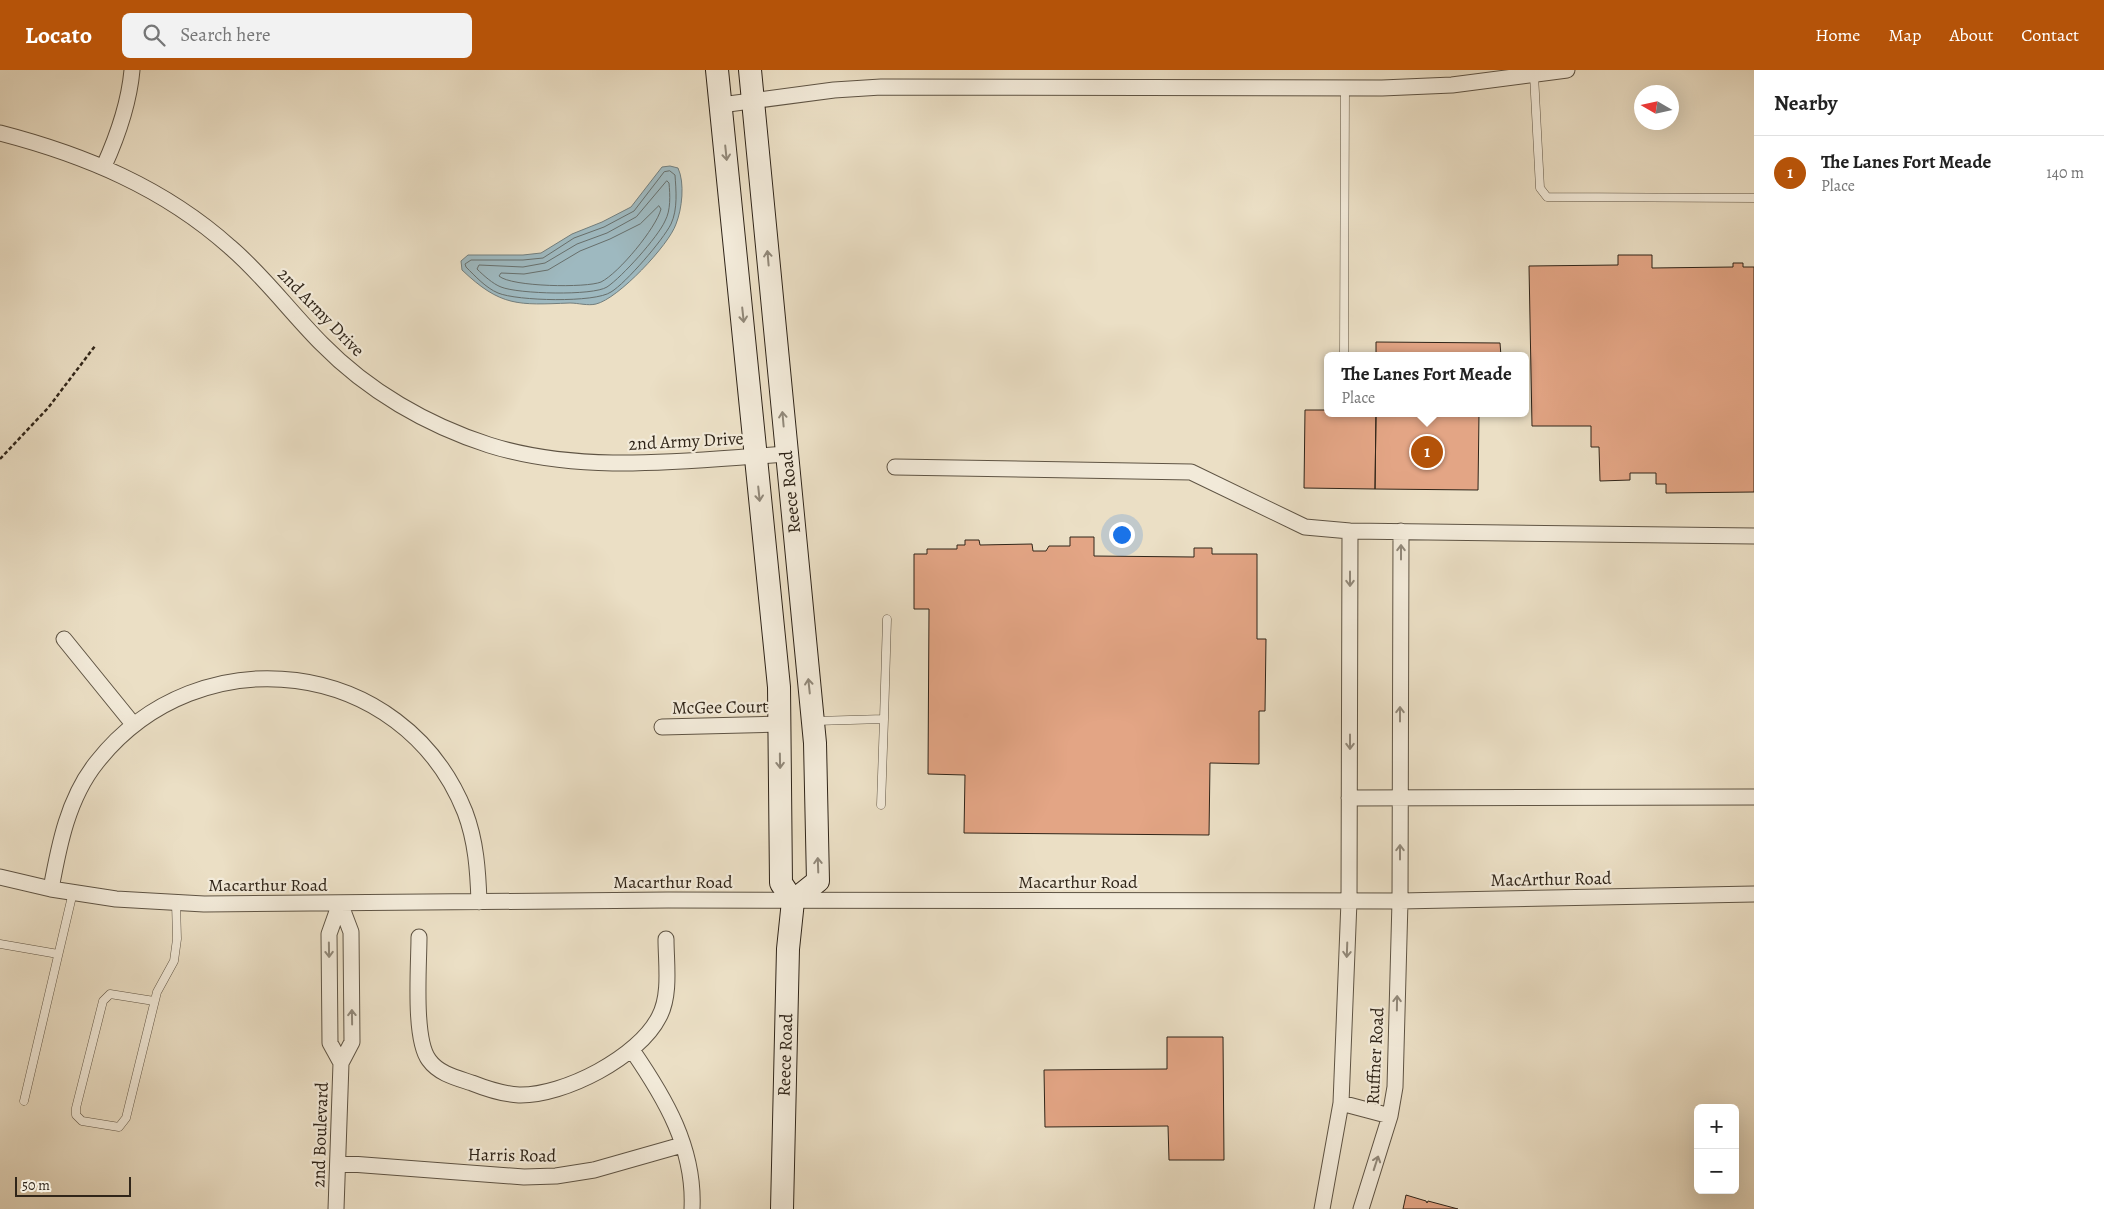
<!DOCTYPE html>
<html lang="en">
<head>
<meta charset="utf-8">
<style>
	:root { --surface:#fff; --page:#f2f2f2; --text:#222; --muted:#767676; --line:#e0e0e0; --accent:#b45309 }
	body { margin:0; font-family:Alegreya,serif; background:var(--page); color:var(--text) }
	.controls { position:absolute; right:15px; bottom:15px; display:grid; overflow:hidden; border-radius:8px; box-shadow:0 5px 20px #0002 }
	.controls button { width:45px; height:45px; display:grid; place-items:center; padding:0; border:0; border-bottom:1px solid var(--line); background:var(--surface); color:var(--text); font:25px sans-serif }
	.compass { position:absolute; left:1634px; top:15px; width:45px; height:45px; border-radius:50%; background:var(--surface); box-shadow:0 5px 20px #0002; rotate:279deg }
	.scale { position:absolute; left:15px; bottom:12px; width:116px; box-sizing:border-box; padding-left:5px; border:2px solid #302519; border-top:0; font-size:14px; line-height:18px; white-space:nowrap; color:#302519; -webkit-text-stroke:4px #f2ead9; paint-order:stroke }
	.you { position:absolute; left:1121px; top:464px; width:18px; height:18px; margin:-12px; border:4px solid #fff; border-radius:50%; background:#1a73e8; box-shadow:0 0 0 8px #1a73e833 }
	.badge { display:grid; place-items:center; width:32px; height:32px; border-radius:50%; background:var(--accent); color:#fff; font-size:16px; font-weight:700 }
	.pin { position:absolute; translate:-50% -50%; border:2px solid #fff; box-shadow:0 1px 5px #0006 }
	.popup { position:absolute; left:1324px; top:282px; width:205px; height:65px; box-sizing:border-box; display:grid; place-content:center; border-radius:8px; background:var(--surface); filter:drop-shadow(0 1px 4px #0005); font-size:16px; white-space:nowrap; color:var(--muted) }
	.popup b { font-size:19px; color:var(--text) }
	.popup::after { content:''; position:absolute; left:50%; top:100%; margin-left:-10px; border:10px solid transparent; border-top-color:var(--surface) }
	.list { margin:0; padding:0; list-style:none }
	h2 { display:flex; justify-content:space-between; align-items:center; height:65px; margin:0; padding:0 20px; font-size:21px }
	h2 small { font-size:16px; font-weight:400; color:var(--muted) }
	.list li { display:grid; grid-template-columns:32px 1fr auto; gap:15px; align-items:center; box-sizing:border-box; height:75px; padding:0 20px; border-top:1px solid var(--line) }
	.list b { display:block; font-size:19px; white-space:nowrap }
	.list p { margin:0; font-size:16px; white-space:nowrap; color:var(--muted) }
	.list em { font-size:16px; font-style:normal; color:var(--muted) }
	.icon { flex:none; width:28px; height:28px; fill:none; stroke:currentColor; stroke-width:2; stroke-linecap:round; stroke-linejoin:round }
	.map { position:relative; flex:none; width:1754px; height:1139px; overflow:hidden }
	header { display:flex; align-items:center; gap:30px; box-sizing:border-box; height:70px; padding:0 25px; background:var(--accent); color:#fff }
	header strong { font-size:24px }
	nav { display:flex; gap:28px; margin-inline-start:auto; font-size:18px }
	.search { width:350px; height:45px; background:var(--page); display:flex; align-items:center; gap:12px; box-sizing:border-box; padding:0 18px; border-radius:8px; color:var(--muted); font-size:19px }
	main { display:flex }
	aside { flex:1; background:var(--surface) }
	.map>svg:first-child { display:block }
</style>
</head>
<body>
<header>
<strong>Locato</strong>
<div class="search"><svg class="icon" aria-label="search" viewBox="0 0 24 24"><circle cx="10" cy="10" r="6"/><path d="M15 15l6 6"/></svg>Search here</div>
<nav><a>Home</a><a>Map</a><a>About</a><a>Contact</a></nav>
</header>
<main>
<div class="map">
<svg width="1754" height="1139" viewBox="0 0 1754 1139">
	<rect width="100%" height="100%" fill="#ebdfc5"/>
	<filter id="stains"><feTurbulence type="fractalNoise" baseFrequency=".004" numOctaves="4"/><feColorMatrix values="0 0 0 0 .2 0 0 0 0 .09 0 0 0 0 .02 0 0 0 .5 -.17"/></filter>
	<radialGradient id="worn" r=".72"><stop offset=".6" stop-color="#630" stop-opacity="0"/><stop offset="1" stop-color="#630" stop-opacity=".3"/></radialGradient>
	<path fill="#9eb9c0" stroke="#727e7d" d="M670,96L678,98C685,113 682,139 676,154C669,175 618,229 596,234C588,236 578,233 570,233C518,235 501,237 462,200L461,191L468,185H523L541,183L572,164L602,152L631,137L662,97Z"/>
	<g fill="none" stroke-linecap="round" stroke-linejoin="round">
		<path stroke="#676f6c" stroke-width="1" d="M670,101L675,105C676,120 678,139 671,154C663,170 626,213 611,222C595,233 517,231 498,223C486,218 475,206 466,197L465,194L471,190H523L543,188L574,168L604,157L634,141L664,102Z
			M667,111L669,113C670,125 671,140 665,151C658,167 622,207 607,217C593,226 518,224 501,217C493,214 483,205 477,199L479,195L523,197L545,193L577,174L607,163L636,147Z
			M659,136L661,139C656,158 619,203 601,212C587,218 511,217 499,206L501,203L524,204L548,200L580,181L610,169L640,154Z"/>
	</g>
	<path fill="#e3a585" stroke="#302519" d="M1618,185H1652V198L1733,197V193H1743V197H1754V422L1666,423V414H1656V403H1630V410L1600,411L1599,377H1591V356H1532L1529,196L1618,195Z
		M1376,272L1500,273L1501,286H1376Z
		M1305,340H1328V343H1358V346L1376,345L1375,419L1304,418Z
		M1376,343H1479L1478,420L1375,419Z
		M1070,467H1094V486L1194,487V478H1212V484H1257V569H1266L1265,641H1259V694L1210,693L1209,765L964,763L965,705L928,704L929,539H914V484H927V479H957V475H965V470H979L980,475L1032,474L1033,481H1046L1049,476H1070Z
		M1167,967H1223L1224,1090H1169L1168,1056L1045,1057L1044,1000L1167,999Z
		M1406,1125L1426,1131L1427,1133L1428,1131L1458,1139H1403Z"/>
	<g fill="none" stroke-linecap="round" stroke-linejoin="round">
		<g stroke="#5f5444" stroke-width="9">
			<path id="lane" d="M1534,5L1540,118L1547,127L1754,128
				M1344,286L1345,18
				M815,651L884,649L887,549
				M881,735L884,649
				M0,874L58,884
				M154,931L110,924L103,931L76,1038V1045L82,1051L119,1057L126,1048L157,922L174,891L177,869L176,833
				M24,1031L73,822"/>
		</g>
		<g stroke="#5f5444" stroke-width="17">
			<path id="street" d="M721,35L834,20L881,17L1382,18L1452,15L1567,0
				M0,63C85,85 164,118 230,177C264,206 291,243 322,274C368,321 427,355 489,375C584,405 689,390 787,384
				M104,96C118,65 129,34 132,0
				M895,397L1191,402L1305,457L1350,461L1754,466
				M64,569L133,654
				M662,657L779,654
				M1349,728L1754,727
				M0,807L51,819L116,829L204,834L668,830L1400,831L1754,824
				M51,819C59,775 68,728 97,692C199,563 403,587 465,742C476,771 478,801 479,832
				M340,833L329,864L330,973L341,993
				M419,867C419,895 413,969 429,990C439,1004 457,1008 472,1013C487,1019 502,1024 519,1025C564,1026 639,987 659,947C671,925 666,893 666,869
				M632,980C665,1028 695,1078 692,1139
				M1341,1033L1390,1046
				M338,1093L524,1107L556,1106L594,1100L682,1075
				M336,1139L341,993L352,972L351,862L340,833
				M1322,1139L1341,1033L1349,831L1350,461
				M1361,1139L1390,1046L1395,1017L1400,831L1401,461"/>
		</g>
		<g stroke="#302519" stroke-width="24">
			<path id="secondary" d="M717,0L779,617L781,813L793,831L788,879L782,1139
				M750,0L815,673L818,811L793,831"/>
		</g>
		<path stroke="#302519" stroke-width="2.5" stroke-dasharray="4 2.5" stroke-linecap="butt" d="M0,389L48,338L95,276"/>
		<use href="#lane" stroke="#f2ead9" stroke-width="8"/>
		<use href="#street" stroke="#f2ead9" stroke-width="15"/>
		<use href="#secondary" stroke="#f2ead9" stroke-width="22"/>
	</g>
	<defs><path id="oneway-shaft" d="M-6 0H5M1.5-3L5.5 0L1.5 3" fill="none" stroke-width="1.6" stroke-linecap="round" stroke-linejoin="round" transform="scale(1.25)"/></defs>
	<g stroke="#918879">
		<use href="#oneway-shaft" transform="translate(726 83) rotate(84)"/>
		<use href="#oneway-shaft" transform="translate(768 188) rotate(-95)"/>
		<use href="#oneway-shaft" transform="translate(743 245) rotate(84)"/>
		<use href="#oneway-shaft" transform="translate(783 349) rotate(-95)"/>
		<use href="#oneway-shaft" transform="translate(759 424) rotate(84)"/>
		<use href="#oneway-shaft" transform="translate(1401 482) rotate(-90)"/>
		<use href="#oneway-shaft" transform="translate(1350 509) rotate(90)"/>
		<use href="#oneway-shaft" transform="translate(809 616) rotate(-96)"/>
		<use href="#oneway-shaft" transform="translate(1400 644) rotate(-90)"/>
		<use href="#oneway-shaft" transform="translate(1350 672) rotate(90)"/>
		<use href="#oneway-shaft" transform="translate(780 691) rotate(89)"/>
		<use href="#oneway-shaft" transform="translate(1400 782) rotate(-90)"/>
		<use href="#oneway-shaft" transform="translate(818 795) rotate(-92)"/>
		<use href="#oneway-shaft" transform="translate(329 880) rotate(89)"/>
		<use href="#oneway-shaft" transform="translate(1347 880) rotate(92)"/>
		<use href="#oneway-shaft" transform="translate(1397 933) rotate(-89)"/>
		<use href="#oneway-shaft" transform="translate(352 947) rotate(-91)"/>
		<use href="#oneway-shaft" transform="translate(1376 1093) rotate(-72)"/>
	</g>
	<g text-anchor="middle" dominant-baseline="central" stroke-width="4.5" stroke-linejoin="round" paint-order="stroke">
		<g font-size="18" fill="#302519" stroke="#f2ead9">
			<text transform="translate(321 242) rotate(46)">2nd Army Drive</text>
			<text transform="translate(686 371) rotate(-3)">2nd Army Drive</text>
			<text transform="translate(790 422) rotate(-96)">Reece Road</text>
			<text transform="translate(720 637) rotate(-1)">McGee Court</text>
			<text transform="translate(1551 809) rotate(-1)">MacArthur Road</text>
			<text x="673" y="812">Macarthur Road</text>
			<text x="1078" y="812">Macarthur Road</text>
			<text x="268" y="815">Macarthur Road</text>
			<text transform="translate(785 985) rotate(-88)">Reece Road</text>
			<text transform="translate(1375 986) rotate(-87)">Ruffner Road</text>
			<text transform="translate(320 1065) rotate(-88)">2nd Boulevard</text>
			<text transform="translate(512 1085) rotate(1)">Harris Road</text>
		</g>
	</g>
	<rect width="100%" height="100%" filter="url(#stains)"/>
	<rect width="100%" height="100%" fill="url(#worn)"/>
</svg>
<div class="controls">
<button>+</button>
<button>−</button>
</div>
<svg class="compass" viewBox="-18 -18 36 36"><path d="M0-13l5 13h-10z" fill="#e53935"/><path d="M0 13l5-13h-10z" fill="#767676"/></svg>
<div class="scale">50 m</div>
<div class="you"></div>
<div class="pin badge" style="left:1427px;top:382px">1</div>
<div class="popup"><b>The Lanes Fort Meade</b>Place</div>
</div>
<aside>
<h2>Nearby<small></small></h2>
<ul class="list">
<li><span class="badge">1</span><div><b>The Lanes Fort Meade</b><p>Place</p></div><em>140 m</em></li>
</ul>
</aside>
</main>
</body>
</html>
